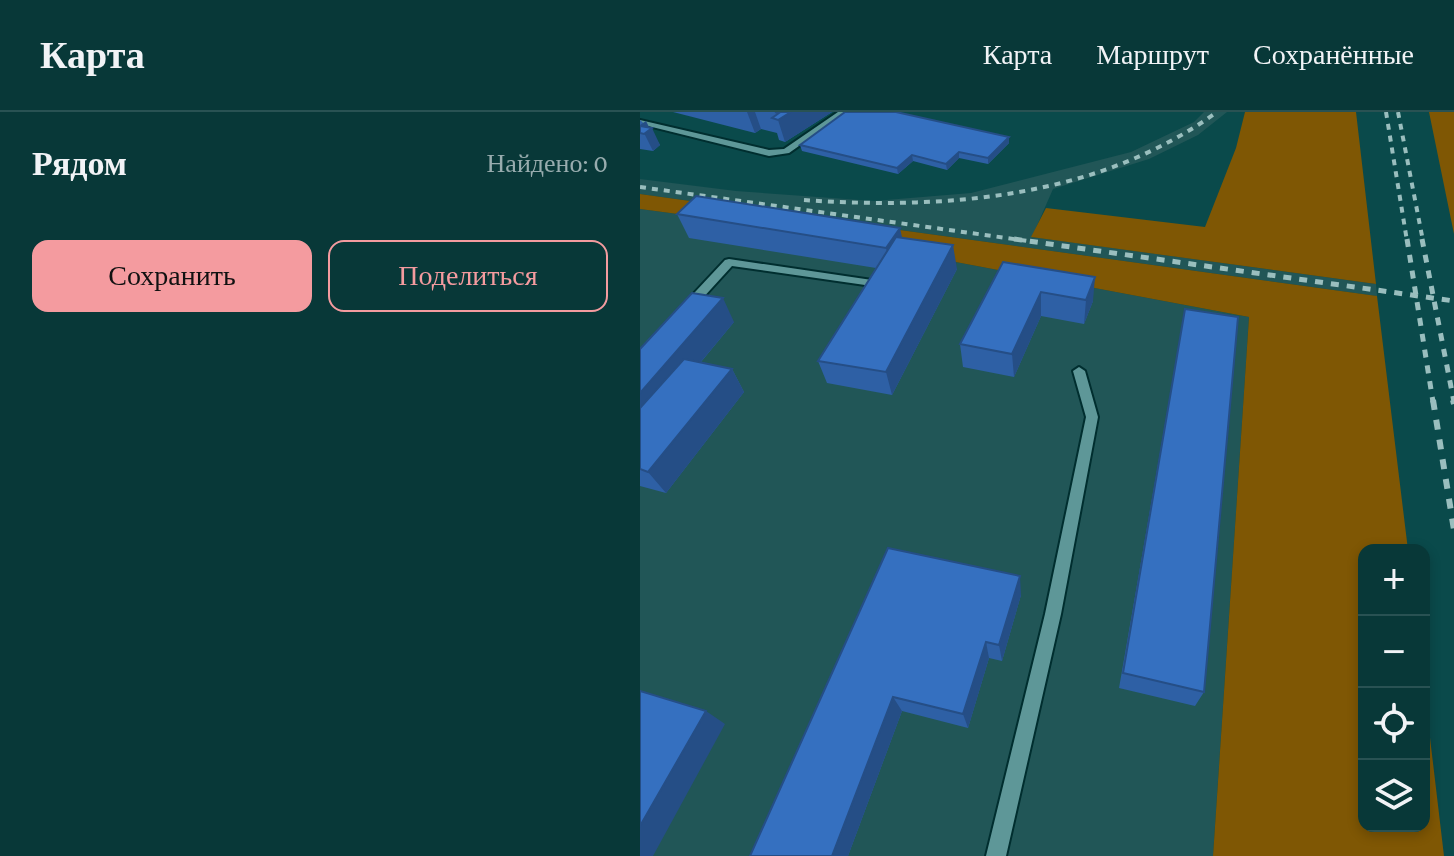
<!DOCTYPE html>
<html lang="ru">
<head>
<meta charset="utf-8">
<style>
	:root { --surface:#083838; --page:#113f40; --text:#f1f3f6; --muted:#98acae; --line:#295253; --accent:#f49b9f }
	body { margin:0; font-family:"Crimson Pro",serif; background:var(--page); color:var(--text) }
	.controls { position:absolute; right:24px; bottom:24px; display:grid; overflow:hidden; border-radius:16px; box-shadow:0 4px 12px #0003 }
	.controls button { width:72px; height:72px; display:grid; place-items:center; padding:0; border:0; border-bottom:2px solid var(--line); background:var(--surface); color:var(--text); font:40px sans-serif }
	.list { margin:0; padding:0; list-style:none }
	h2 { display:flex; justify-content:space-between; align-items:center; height:104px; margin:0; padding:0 32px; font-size:34px }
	h2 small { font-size:26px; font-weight:400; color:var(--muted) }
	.actions { display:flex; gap:16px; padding:24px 32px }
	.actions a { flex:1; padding:18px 0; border:2px solid var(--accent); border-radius:16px; text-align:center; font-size:28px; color:var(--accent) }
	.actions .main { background:var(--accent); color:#111 }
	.icon { flex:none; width:44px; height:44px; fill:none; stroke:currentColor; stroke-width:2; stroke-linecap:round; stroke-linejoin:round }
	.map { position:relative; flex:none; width:814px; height:744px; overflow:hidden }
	header { display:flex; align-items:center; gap:48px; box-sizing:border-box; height:112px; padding:0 40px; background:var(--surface); border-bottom:2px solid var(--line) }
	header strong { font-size:38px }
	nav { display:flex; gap:44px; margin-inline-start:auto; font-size:28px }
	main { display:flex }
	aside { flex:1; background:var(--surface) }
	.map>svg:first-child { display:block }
</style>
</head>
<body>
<header>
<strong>Карта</strong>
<nav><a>Карта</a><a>Маршрут</a><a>Сохранённые</a></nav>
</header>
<main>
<aside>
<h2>Рядом<small>Найдено: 0</small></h2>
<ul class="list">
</ul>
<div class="actions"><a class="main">Сохранить</a><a>Поделиться</a></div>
</aside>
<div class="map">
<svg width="814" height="744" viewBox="0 0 814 744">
	<rect width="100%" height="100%" fill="#0a4a4b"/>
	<path fill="#215657" d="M564,0H587L558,23L509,47L413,77L392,125L736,172L737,184L0,82V67L96,79L234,89L331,81L491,40L554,10Z
		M0,97L113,112L609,205L573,744H0Z"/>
	<path fill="#7f5704" d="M605,0H716L736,172L391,125L406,96L565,115L596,36Z
		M789,0H814V122Z
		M0,82L737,184L768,438H724V714H784V575L804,744H573L609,205L113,112L0,97Z"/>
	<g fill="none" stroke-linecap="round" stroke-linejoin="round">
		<g stroke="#002e2f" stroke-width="4">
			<path id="minor" d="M198,0H207L149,41L129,44L0,12V8L129,38L144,37Z
				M89,147L232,168L237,171L232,174L92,154L50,200H42V194L85,148Z
				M439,255L445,259L458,305L421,502L366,744H346L405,502L446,305L433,259Z"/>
		</g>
		<use href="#minor" fill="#5e9798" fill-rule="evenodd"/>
		<path stroke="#9abebe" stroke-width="4" stroke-dasharray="6 6" stroke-linecap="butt" d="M746,0L767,129
			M758,0L783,129
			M0,75L388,129
			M164,88C306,98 458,86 577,0"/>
		<path stroke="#9abebe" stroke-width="5" stroke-dasharray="8 8" stroke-linecap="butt" d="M374,127L814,189
			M767,127L793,290
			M782,127L814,290"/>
		<path stroke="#9abebe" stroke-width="6" stroke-dasharray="10 10" stroke-linecap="butt" d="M793,288L814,418
			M813,288L814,292"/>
	</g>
	<path fill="#2e60a5" d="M33,0H192L145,30L139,28L137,21L121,17L115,21Z
		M0,8L9,16L20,33L13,39L0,37Z
		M369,25V31L348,52L319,46L307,58L273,49L258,62L162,39L160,33Z
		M37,102L262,126L317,157L252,283L187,271L178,249L236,156L49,126Z
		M363,150L453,189L444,212L401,204L374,265L323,255L320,232Z
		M545,197L564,580L555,594L479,576Z
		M94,210L61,250L92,257L104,280L26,381L0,374V237Z
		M248,436L381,483L362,549L349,546L328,616L262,599L208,744H110Z"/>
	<path fill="#254e86" d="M107,0H115L121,17L115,21Z
		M151,0H192L145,30L138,8Z
		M6,9L10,17L12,16L20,33L13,39L0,13Z
		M369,25V31L348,52V46Z
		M319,40V46L307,58L306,52Z
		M272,43L273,49L258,62L257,56Z
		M260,116L265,139L252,159L246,136Z
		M313,133L317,157L252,283L246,260Z
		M455,165L453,189L444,212L446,188Z
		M401,180V204L374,265L372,242Z
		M83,186L94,210L0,323V281Z
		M92,257L104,280L26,381L8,360Z
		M380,464L381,483L362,549L359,533Z
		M346,530L349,546L328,616L323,602Z
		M253,585L262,599L208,744H192Z
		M66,599L85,612L13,744H0V714Z"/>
	<path fill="#3570c0" stroke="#254e86" stroke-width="2" d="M135,0H151L138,8L132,6L139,1Z
		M205,0H256L369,25L348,46L319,40L306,52L272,43L257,56L160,33Z
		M0,14L12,16L4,22L0,21Z
		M56,84L260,116L246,136L37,102Z
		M256,125L313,133L246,260L178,249Z
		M363,150L455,165L446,188L401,180L372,242L320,232Z
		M52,181L83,186L0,281V237Z
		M545,197L598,205L564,580L483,561Z
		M44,247L92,257L8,360L0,357V296Z
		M248,436L380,464L359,533L346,530L323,602L253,585L192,744H110Z
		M0,579L66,599L0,714Z"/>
</svg>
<div class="controls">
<button>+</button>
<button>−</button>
<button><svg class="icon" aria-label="locate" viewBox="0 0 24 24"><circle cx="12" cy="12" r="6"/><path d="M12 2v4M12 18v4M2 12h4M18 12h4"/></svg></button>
<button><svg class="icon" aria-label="layers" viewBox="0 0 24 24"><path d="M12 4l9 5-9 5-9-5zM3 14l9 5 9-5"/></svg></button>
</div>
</div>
</main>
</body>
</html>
